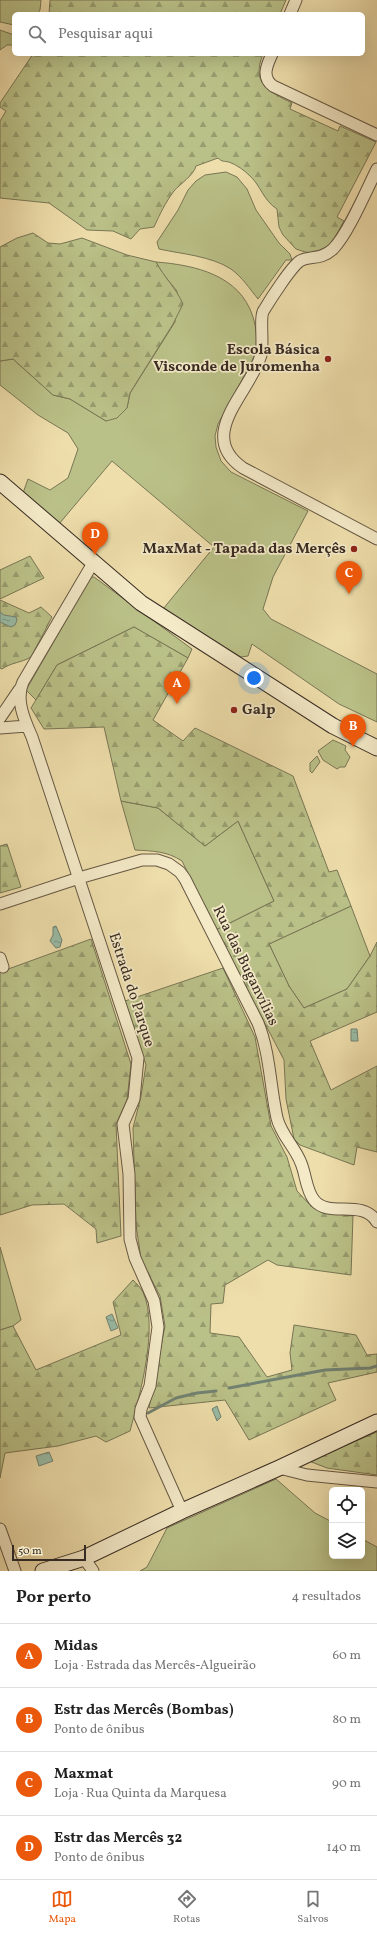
<!DOCTYPE html>
<html lang="pt">
<head>
<meta charset="utf-8">
<style>
	:root { --surface:#fff; --page:#f6f6f6; --text:#222; --muted:#767676; --line:#e0e0e0; --accent:#ea580c }
	body { margin:0; font-family:Vollkorn,serif; background:var(--page); color:var(--text) }
	.controls { position:absolute; right:12px; bottom:12px; display:grid; overflow:hidden; border-radius:6px; box-shadow:0 4px 16px #0002 }
	.controls button { width:36px; height:36px; display:grid; place-items:center; padding:0; border:0; border-bottom:1px solid var(--line); background:var(--surface); color:var(--text); font:20px sans-serif }
	.scale { position:absolute; left:12px; bottom:10px; width:74px; box-sizing:border-box; padding-left:4px; border:2px solid #382b22; border-top:0; font-size:11px; line-height:14px; white-space:nowrap; color:#382b22; -webkit-text-stroke:3px #f4eac8; paint-order:stroke }
	.you { position:absolute; left:254px; top:678px; width:14px; height:14px; margin:-10px; border:3px solid #fff; border-radius:50%; background:#1a73e8; box-shadow:0 0 0 6px #1a73e833 }
	.badge { display:grid; place-items:center; width:26px; height:26px; border-radius:50%; background:var(--accent); color:#fff; font-size:13px; font-weight:700 }
	.pin { position:absolute; translate:-50% -33px; filter:drop-shadow(0 1px 2px #0008) }
	.pin::after { content:''; position:absolute; top:21px; width:14px; height:12px; background:inherit; clip-path:polygon(0 0,100% 0,50% 100%) }
	.list { margin:0; padding:0; list-style:none }
	h2 { display:flex; justify-content:space-between; align-items:center; height:52px; margin:0; padding:0 16px; font-size:17px }
	h2 small { font-size:13px; font-weight:400; color:var(--muted) }
	.list li { display:grid; grid-template-columns:26px 1fr auto; gap:12px; align-items:center; box-sizing:border-box; height:64px; padding:0 16px; border-top:1px solid var(--line) }
	.list b { display:block; font-size:15px; white-space:nowrap }
	.list p { margin:0; font-size:13px; white-space:nowrap; color:var(--muted) }
	.list em { font-size:13px; font-style:normal; color:var(--muted) }
	.icon { flex:none; width:22px; height:22px; fill:none; stroke:currentColor; stroke-width:2; stroke-linecap:round; stroke-linejoin:round }
	.map { position:relative; flex:none; width:377px; height:1571px; overflow:hidden }
	.search { position:absolute; background:var(--surface); box-shadow:0 4px 16px #0002; left:12px; right:12px; top:12px; height:44px; display:flex; align-items:center; gap:10px; box-sizing:border-box; padding:0 14px; border-radius:6px; color:var(--muted); font-size:15px }
	.sheet { height:308px; background:var(--surface) }
	nav { display:flex; justify-content:space-around; align-items:center; box-sizing:border-box; height:56px; border-top:1px solid var(--line); background:var(--surface); font-size:11px; color:var(--muted) }
	nav a { display:grid; justify-items:center; gap:2px }
	nav .on { color:var(--accent) }
	.map>svg:first-child { display:block }
</style>
</head>
<body>
<div class="map">
<svg width="377" height="1571" viewBox="0 0 377 1571">
	<defs>
		<pattern id="forest-firs" width="22" height="20" patternUnits="userSpaceOnUse"><rect width="22" height="20" fill="#bac188"/><path d="M5 1l3.5 6h-7zM16 11l3.5 6h-7z" fill="#989d6f"/></pattern>
		<pattern id="water-ripples" width="26" height="14" patternUnits="userSpaceOnUse"><rect width="26" height="14" fill="#99bca7"/><path d="M2 4q2-2 4 0t4 0M15 11q2-2 4 0t4 0" fill="none" stroke="#7e9988"/></pattern>
	</defs>
	<rect width="100%" height="100%" fill="#eedeab"/>
	<filter id="stains"><feTurbulence type="fractalNoise" baseFrequency=".005" numOctaves="4"/><feColorMatrix values="0 0 0 0 .2 0 0 0 0 .09 0 0 0 0 .02 0 0 0 .5 -.17"/></filter>
	<radialGradient id="worn" r=".72"><stop offset=".6" stop-color="#630" stop-opacity="0"/><stop offset="1" stop-color="#630" stop-opacity=".3"/></radialGradient>
	<path fill="#bac188" stroke="#797655" d="M0,0H41L40,10L37,14H14V25L0,22Z
		M0,30L14,35V45H7L0,50Z
		M226,172L237,177L247,189L256,210L279,243L290,254L292,260H286L258,299C250,289 242,277 231,269C211,256 182,254 159,249L157,242L178,210L188,190L196,181L205,175Z
		M156,262C195,265 240,275 253,317C257,330 258,344 254,356C252,364 246,371 243,378C234,394 226,409 218,424L215,436L216,447L221,461L231,472L308,511L273,577L263,609L271,619L377,674V722L339,704L252,644L248,656L241,657L163,609L214,547L112,461L59,524L23,493L28,479L50,490L68,478L78,449L68,433L38,415L0,385V361L13,359L53,395L70,399L106,421L127,408L130,393L175,322L177,291L162,273Z
		M91,577H94L192,649L188,658L134,627L57,665L36,700L26,690Z
		M333,740L346,746L345,750L350,757L345,767H340L337,769L323,760L318,751Z
		M317,756L320,762L312,773L310,771V763Z
		M121,801L158,808L205,846L238,821L274,901L216,930L182,861C167,851 152,851 135,850Z
		M351,906L370,956L347,989L304,1008L289,986L269,944Z
		M0,1247L21,1320L13,1326L0,1330Z
		M276,1479L315,1513L332,1522V1556H362V1539L377,1547V1571H140L147,1567L167,1528Z"/>
	<path fill="url(#forest-firs)" stroke="#797655" d="M50,0H286L280,14H49Z
		M33,54H263C251,84 268,91 292,103L290,109L338,131L340,126L376,142L337,217L344,221L331,245L313,253L305,252L296,249L283,235L279,227L277,209C263,200 261,186 250,176C244,170 237,165 229,162C224,161 222,162 218,158L196,166C194,175 180,184 174,191C165,203 160,214 154,227L140,229L131,239L113,231L87,230L49,203L0,198V121L6,111L0,107V103Z
		M33,233L48,243L60,244L82,238L127,255L156,262C164,277 176,288 183,304L173,324L130,393L127,408L117,418L106,421L70,399L53,395L13,359L0,361V247L17,238Z
		M30,556L44,578L0,599V570Z
		M0,600L29,613L41,607L52,617L31,657C21,663 12,662 2,669L0,668Z
		M134,627L188,658L153,720L183,741L195,728L293,776L329,872L337,870L351,906L269,944L289,986L304,1008L347,989L370,956L377,942V1012L310,1041L331,1090L377,1066V1152L357,1147L354,1165L300,1145L294,1139L286,1099L284,1060L216,930L274,901L238,821L205,846L158,808L121,801L104,727L44,729L31,708L57,665Z
		M7,844L21,887L0,893V846Z
		M91,939L131,1064L127,1100L116,1124L121,1236L97,1243L96,1229L64,1204L32,1205L0,1215V972Z
		M223,968L255,1037L271,1126L287,1157L297,1191L310,1205L324,1212L353,1216L351,1275L277,1265L268,1260L225,1285L223,1303L211,1304L210,1333L239,1337L267,1377L292,1370L290,1353L294,1325L356,1335L367,1355L377,1354V1372L328,1383L336,1400L249,1440L225,1400L149,1408L165,1326L160,1296L141,1259L136,1225L133,1128L141,1096L146,1065L125,1001Z
		M133,1280C136,1283 141,1288 143,1292C159,1327 140,1394 130,1431L106,1442L96,1436L58,1446L5,1453L0,1478V1330L13,1326L36,1370L121,1335L113,1302Z
		M377,1432V1475L327,1468L309,1461Z"/>
	<path fill="url(#water-ripples)" stroke="#728272" d="M0,612L4,615L16,617L17,620L15,625L11,627L0,622Z
		M56,926L62,940L60,947L56,948L50,941L53,935V927Z
		M351,1029H357L358,1041H351Z
		M112,1314L118,1328L111,1331L106,1317Z
		M217,1406L221,1417L217,1421L212,1409Z
		M49,1452L53,1461L39,1466L36,1456Z"/>
	<g fill="none" stroke-linecap="round" stroke-linejoin="round">
		<path stroke="#728272" stroke-width="3" d="M229,1388L325,1370L370,1368L377,1366
			M148,1413L176,1398L197,1393L216,1391"/>
		<g stroke="#665844" stroke-width="13">
			<path id="street" d="M290,14L296,0
				M272,54C267,65 261,77 273,86L377,135
				M377,169C367,189 348,234 333,249C320,261 310,255 300,261C291,267 270,300 264,310C259,316 264,343 261,355C250,393 195,435 243,468L377,539
				M93,563L23,682C15,700 25,721 32,737L138,1058L134,1099L123,1124L129,1174L130,1239L135,1258L154,1301L158,1327L150,1386L141,1409L140,1417L182,1511
				M0,718L19,690
				M0,728L27,726
				M0,904L79,878L142,860H157L169,864L180,872L185,879L258,1023C270,1053 270,1086 277,1118C281,1135 295,1147 301,1163C306,1175 306,1190 314,1200C329,1219 362,1198 377,1222
				M0,958L3,967
				M279,1468L307,1475L377,1482
				M0,1529L15,1571
				M84,1558L93,1571"/>
		</g>
		<g stroke="#382b22" stroke-width="17">
			<path id="secondary" d="M0,482L141,603L333,726L377,748
				M43,1571L84,1558L182,1511L279,1468L377,1422"/>
		</g>
		<use href="#street" stroke="#f4eac8" stroke-width="11"/>
		<use href="#secondary" stroke="#f4eac8" stroke-width="15"/>
	</g>
	<g fill="#8f2418" stroke="#f4eac8" stroke-width="1.5">
		<circle cx="328" cy="359" r="4"/>
		<circle cx="354" cy="549" r="4"/>
		<circle cx="234" cy="710" r="4"/>
	</g>
	<g text-anchor="middle" dominant-baseline="central" stroke-width="3.5" stroke-linejoin="round" paint-order="stroke">
		<g font-size="15" font-weight="bold" fill="#382b22" stroke="#f4eac8" text-anchor="end">
			<text x="320" y="350">Escola Básica<tspan x="320" dy="17">Visconde de Juromenha</tspan></text>
			<text x="346" y="549">MaxMat - Tapada das Merçês</text>
			<text x="242" y="710" text-anchor="start">Galp</text>
		</g>
		<g font-size="15" fill="#382b22" stroke="#f4eac8">
			<text transform="translate(245 966) rotate(64)">Rua das Buganvílias</text>
			<text transform="translate(131 990) rotate(72)">Estrada do Parque</text>
		</g>
	</g>
	<rect width="100%" height="100%" filter="url(#stains)"/>
	<rect width="100%" height="100%" fill="url(#worn)"/>
</svg>
<div class="controls">
<button><svg class="icon" aria-label="locate" viewBox="0 0 24 24"><circle cx="12" cy="12" r="6"/><path d="M12 2v4M12 18v4M2 12h4M18 12h4"/></svg></button>
<button><svg class="icon" aria-label="layers" viewBox="0 0 24 24"><path d="M12 4l9 5-9 5-9-5zM3 14l9 5 9-5"/></svg></button>
</div>
<div class="scale">50 m</div>
<div class="you"></div>
<div class="pin badge" style="left:177px;top:704px">A</div>
<div class="pin badge" style="left:353px;top:747px">B</div>
<div class="pin badge" style="left:349px;top:594px">C</div>
<div class="pin badge" style="left:95px;top:555px">D</div>
<div class="search"><svg class="icon" aria-label="search" viewBox="0 0 24 24"><circle cx="10" cy="10" r="6"/><path d="M15 15l6 6"/></svg>Pesquisar aqui</div>
</div>
<section class="sheet">
<h2>Por perto<small>4 resultados</small></h2>
<ul class="list">
<li><span class="badge">A</span><div><b>Midas</b><p>Loja · Estrada das Mercês-Algueirão</p></div><em>60 m</em></li>
<li><span class="badge">B</span><div><b>Estr das Mercês (Bombas)</b><p>Ponto de ônibus</p></div><em>80 m</em></li>
<li><span class="badge">C</span><div><b>Maxmat</b><p>Loja · Rua Quinta da Marquesa</p></div><em>90 m</em></li>
<li><span class="badge">D</span><div><b>Estr das Mercês 32</b><p>Ponto de ônibus</p></div><em>140 m</em></li>
</ul>
</section>
<nav>
<a class="on"><svg class="icon" aria-label="map" viewBox="0 0 24 24"><path d="M3 6l6-2 6 2 6-2v14l-6 2-6-2-6 2zM9 4v14M15 6v14"/></svg>Mapa</a>
<a><svg class="icon" aria-label="directions" viewBox="0 0 24 24"><path d="M12 3l9 9-9 9-9-9zM9 14v-3h6M13 9l2 2-2 2"/></svg>Rotas</a>
<a><svg class="icon" aria-label="saved" viewBox="0 0 24 24"><path d="M7 4h10v16l-5-4-5 4z"/></svg>Salvos</a>
</nav>
</body>
</html>
